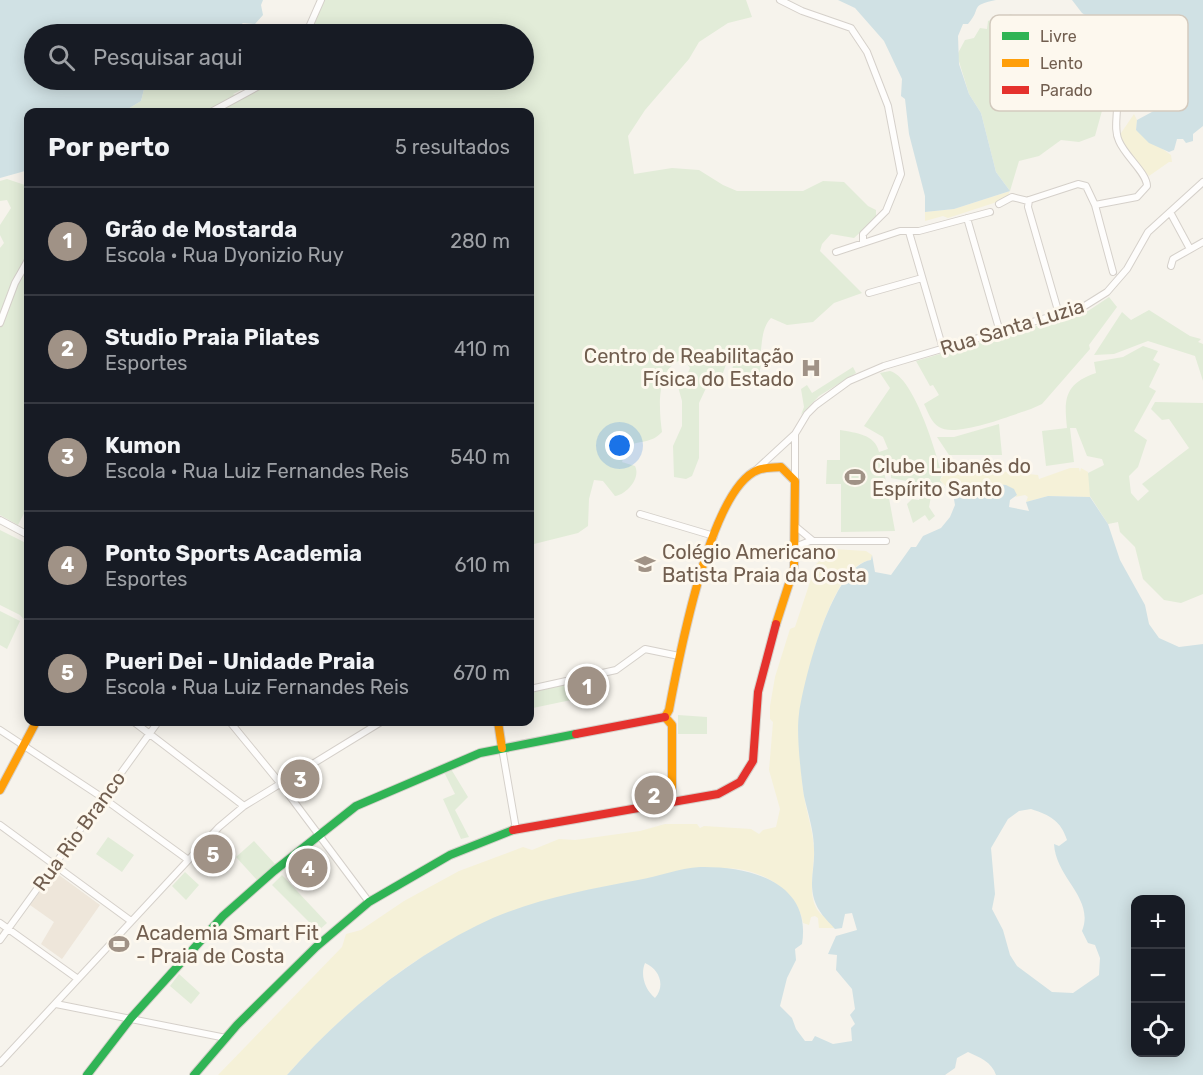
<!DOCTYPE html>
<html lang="pt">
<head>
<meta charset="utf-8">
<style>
	:root { --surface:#171b24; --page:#242831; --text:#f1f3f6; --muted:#9ea1a6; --line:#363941; --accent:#a09286 }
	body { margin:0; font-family:Rubik,sans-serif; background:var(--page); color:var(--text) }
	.controls { position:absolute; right:18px; bottom:18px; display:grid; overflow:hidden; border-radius:12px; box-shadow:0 3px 15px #0003 }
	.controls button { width:54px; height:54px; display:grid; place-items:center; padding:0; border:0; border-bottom:2px solid var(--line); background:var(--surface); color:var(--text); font:30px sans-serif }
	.you { position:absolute; left:620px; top:446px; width:21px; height:21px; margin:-15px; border:4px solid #fff; border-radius:50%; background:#1a73e8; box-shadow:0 0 0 9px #1a73e833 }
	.badge { display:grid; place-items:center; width:39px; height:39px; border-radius:50%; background:var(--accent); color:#fff; font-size:20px; font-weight:700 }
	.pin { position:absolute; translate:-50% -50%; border:3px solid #fff; box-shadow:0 2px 6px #0006 }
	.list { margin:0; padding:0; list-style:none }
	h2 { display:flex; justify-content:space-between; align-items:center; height:78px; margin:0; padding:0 24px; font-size:26px }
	h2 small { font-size:20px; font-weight:400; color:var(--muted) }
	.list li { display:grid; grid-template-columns:39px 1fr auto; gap:18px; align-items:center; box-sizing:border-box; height:108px; padding:0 24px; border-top:2px solid var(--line) }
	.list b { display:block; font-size:22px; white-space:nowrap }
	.list p { margin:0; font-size:20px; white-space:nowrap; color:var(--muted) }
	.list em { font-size:20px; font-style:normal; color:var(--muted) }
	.icon { flex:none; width:33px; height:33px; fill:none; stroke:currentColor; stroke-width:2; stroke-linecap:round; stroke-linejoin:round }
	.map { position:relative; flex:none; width:1203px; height:1075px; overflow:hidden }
	.search { position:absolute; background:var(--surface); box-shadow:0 3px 15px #0003; left:24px; top:24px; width:510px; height:66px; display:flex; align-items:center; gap:15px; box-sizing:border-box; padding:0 21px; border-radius:33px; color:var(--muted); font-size:22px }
	.panel { position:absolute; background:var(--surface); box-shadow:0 3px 15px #0003; left:24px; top:108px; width:510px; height:618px; border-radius:12px }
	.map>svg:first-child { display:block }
</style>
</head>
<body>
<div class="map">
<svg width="1203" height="1075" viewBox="0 0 1203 1075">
	<rect width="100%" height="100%" fill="#f6f3ec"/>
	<path fill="#eee6da" d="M55,872L100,905L62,959L41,944L54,922L30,905Z"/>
	<path fill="#e2ecd8" d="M323,0H746L752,17L728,23L699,42L689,59L645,110L628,136L634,174L672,168L699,170L723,185L737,191H803L823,181L844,182L868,206L876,210V218L854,238L831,234L822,244L820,251L862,293L834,303L813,322L787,325L771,318C761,328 762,346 760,359H744L739,349L731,350L723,373L707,386L699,403V458L692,476L686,479L674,477L673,446L682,426V401L677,383L687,375L690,368L684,359C655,366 659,410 662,432C651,444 640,440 628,446L622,462L635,466C641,478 627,494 615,496L603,481L594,480L589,499L588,526L578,533L530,545V112H123L141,101L144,89L150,86L153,89L163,80H261L233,94L241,98L279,80H524V34H311Z
		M1010,14C1054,28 1039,66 1058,96L1077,90L1080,82L1089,75L1086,70H1076L1066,46V38L1075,32L1101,40L1105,100L1095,136L1079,142L1061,140L1039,156L1019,161L1010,191L996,172L981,113L969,94L957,55L965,40L974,38L980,28L987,29L988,21L1000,16L1005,19Z
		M7,179L28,186V183V371L26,378L28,388V506L18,525L0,515V248L4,243L0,235V225L11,208L7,200L0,201V181Z
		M1109,297L1117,307L1089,345L1090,349L1042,404L1031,409C1012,415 955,438 939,427C931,422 928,412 924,404L939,395L933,385L930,386L916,361L1088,311Z
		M1149,310L1190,336L1201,339L1198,342L1203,344V381L1195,356L1148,341L1114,354L1094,355L1122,312L1131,320Z
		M1143,346L1158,351L1153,360L1160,364L1149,387L1156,391L1134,431L1147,440L1138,467L1129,476L1131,493L1138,501L1149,491L1142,484L1189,448L1169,419L1162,420L1151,409L1155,402L1203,403V594L1181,603L1164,600L1143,579L1135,547L1120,532L1118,522L1108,524L1088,493V473L1104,465L1102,459L1087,456L1076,428H1070L1074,462L1046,466L1042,431L1067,428C1064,399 1064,384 1096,373L1094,362L1123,357Z
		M735,359L761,365L758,380L731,373Z
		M853,367L856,373L819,396L801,415L804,407L801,389L807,385L812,393Z
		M890,371C914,377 936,452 942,475L940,480L945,488L933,486L929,507L935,516L929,521L925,515L913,523L907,504L912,499L919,500L922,484L891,478V473L884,471L895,531L841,532V484H826L827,460H840V430C856,433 875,434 879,452L888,449L883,437L864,426L890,388L880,373Z
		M999,424L1002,455H949L937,437H954Z
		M0,530L28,544V624L20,615L0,605Z
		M0,611L20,621L7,649L0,645Z
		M568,684L571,700L533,708L531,692Z
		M678,715L707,717V734H678Z
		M451,769L468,797L455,810L469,837L461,839L443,799L455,794L444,772Z
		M108,837L134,855L122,872L96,854Z
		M254,841L275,864L257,880L236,857Z
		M185,872L199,885L186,900L172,886Z
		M282,875L327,923L318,931L272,885Z
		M179,974L200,993L191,1004L170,986Z"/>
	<path fill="#f5f1d8" d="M1134,114L1137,120L1136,130L1171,155L1172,162H1169L1149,176L1132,159L1119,136Z
		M1010,191L1006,199L948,218L943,216L925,221V212L954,209Z
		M957,467L1038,475L1039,479L1070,468H1079L1080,472L1081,468L1088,472L1090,497L1048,496L1026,502L1028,497L1025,495L1015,497L1017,495L960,490L953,494L940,480L947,470Z
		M833,549L866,551L872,555L871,560C828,564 797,704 799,741C801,759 801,778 804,796C807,814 813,831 814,849C815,868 806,896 819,912C824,918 835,923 842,928H819L818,918L815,916L811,917L809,925L803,923C798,893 766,872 737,869C721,867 700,873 683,875C597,885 515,902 440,946C383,979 331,1026 287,1075H218L342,947L346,934L361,930L404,901L459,871L523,847L532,850L559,839L575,840L640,831L665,824H697L700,828L704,826L751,829L759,834L763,830L776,827L780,809L769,770L773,722L770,719V706L775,677L790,629L795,627L816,564Z"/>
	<path fill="#d0e1e4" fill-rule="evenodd" d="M0,0H263L261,5L263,15L255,24L243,23L228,34H34V80H163L153,89L150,86L144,89L141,101L123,112H28L27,166L25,171L0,178Z
		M838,0H996C968,6 983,7 968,24H963L958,36L959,64L969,94L981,113L996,172L1010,191L954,209L925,212V196L909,134L905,99L901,96L902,79L884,41L855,8Z
		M1072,0H1203V126L1193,134V141L1186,143L1183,139H1177L1174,150L1169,152L1149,143L1136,130L1137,120L1163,106L1172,80L1166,47L1172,36L1156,31L1148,22L1128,19L1119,22L1103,17L1094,21L1082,13Z
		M982,483L1006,485L1014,489L1017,495L1010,500L1009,507L1029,511L1026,502L1048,496L1090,497L1108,524L1120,560L1145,605L1149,624L1159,638L1179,647L1203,644V1075H996C992,1062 979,1057 968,1052L957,1058L955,1068L945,1075H287C340,1015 404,962 476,926C526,901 583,890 638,880C658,877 679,868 700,867C750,866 812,882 802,944L795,949L796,960L787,978L780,1006L792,1018L796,1029L805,1041H812L815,1036L833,1044L852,1041L851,1028L855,1024L850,1015L855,1009L852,989L836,970L837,955L828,954L836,936L857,930L852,913L845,914L842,928L835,929C826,919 818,912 814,899C809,881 815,867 814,850C814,831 808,814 804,796C801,776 796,733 799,714C804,680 832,565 871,560L872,555L875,572L891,575L911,547H916L923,536L941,528L950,517L955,505L953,494ZM1031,809C1050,815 1061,821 1067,840L1059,846L1054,844C1056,879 1095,898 1082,931L1088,943L1095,945L1100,958L1099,975L1073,993L1052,992L1017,966L1010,955L1003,930L992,909L995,894L991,848L1008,819L1019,811ZM1136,900H1180V1052H1136ZM645,963C659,969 666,985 655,998C645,990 640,975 645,963Z"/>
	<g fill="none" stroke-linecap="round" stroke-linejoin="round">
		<g stroke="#d5d0ca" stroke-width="8">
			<path id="street" d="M780,0L802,11L851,28L867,52L888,106L901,174L886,211L863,234V243
				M306,34L321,0
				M211,112L270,80
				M999,204L1012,197L1028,201
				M1095,205L1137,197L1147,186C1147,173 1125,156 1119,141C1114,131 1117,118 1117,107
				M1170,212L1190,249
				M967,218L1000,332
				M909,232L943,349
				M836,252L900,231H919L990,212
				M1171,266L1173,259L1203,242
				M869,293L922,278
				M1059,314L1028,207L1029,200L1078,184L1086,186L1095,205L1113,272
				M0,323L15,283L28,260
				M757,469L795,434L807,414L816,405L849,381L884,366L1083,307L1107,292L1127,269L1148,232L1203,182
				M795,481V435
				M640,514L714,536
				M0,520L28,535
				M795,526L812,540
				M795,547L810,541H886
				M530,689L616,670L645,649L679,656
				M134,722L244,806
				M230,722L280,783L369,902
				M0,730L103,798L187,859
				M502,748L516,829
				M0,825L131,921
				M0,923L78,979
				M0,940L158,722
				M56,1004L226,1038
				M0,1063L219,827L244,806L381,722"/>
		</g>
		<g stroke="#d6d0ca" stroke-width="10">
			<path id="fast" d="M87,1075L131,1018L223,916L274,871L356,806L480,753L576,734
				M194,1075L237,1025L316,947L369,902L450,855L513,830"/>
		</g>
		<g stroke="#d6d0ca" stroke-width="10">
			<path id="slow" d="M665,717L672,725V802
				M665,717L669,710C678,662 710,488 758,470C765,467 774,468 781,467L795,481L794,568L776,624
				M498,722L502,748
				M0,790L36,722"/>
		</g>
		<g stroke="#d6d0ca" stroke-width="10">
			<path id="jam" d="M576,734L665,717
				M513,830L718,794L740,782L753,761L758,692L776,624"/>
		</g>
		<use href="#street" stroke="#fefdfc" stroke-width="6"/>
		<use href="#fast" stroke="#30b455" stroke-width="8"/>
		<use href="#slow" stroke="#ff9f0a" stroke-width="8"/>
		<use href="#jam" stroke="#e5322d" stroke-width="8"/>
	</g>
	<defs>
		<g id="hospital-bare" transform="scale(1.62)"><path d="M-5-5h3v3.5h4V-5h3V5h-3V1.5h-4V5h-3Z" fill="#a09286" stroke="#fdf8ee" stroke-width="2.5" paint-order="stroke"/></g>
		<g id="stadium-bare" transform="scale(1.62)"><path d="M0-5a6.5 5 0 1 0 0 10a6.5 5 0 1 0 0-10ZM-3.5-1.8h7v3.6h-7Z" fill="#a09286" stroke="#fdf8ee" stroke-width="2.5" paint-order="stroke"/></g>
		<g id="university-bare" transform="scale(1.62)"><path d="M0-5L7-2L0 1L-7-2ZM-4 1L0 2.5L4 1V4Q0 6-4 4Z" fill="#a09286" stroke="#fdf8ee" stroke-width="2.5" paint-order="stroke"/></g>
	</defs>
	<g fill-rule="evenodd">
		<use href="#hospital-bare" x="811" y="368"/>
		<use href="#stadium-bare" x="855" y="477"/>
		<use href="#university-bare" x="645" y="564"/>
		<use href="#stadium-bare" x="119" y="944"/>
	</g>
	<g text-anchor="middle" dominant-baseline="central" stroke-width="6" stroke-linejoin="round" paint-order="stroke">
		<g font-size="20" fill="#715e4f" stroke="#fdf8ee">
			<text transform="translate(1012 327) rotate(-17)">Rua Santa Luzia</text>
			<text transform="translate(79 831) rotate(-54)">Rua Rio Branco</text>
		</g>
		<g font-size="20" fill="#715e4f" stroke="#fdf8ee" text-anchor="start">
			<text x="794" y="356" text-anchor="end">Centro de Reabilitação<tspan x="794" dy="23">Física do Estado</tspan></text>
			<text x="872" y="466">Clube Libanês do<tspan x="872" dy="23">Espírito Santo</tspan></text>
			<text x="662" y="552">Colégio Americano<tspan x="662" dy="23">Batista Praia da Costa</tspan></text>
			<text x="136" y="933">Academia Smart Fit<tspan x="136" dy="23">- Praia de Costa</tspan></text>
		</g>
	</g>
	<rect x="990" y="15" width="198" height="96" rx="9" fill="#fdf8ee" stroke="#d3cabe" stroke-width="1.5"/>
	<rect x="1002" y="32" width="27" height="8" fill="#30b455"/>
	<rect x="1002" y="59" width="27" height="8" fill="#ff9f0a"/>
	<rect x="1002" y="86" width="27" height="8" fill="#e5322d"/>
	<g font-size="16" fill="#715e4f">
		<text x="1040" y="42">Livre</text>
		<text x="1040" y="69">Lento</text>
		<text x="1040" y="96">Parado</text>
	</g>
</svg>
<div class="controls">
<button>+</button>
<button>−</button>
<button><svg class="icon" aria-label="locate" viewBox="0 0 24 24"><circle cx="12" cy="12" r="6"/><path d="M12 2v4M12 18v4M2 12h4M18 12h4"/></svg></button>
</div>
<div class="you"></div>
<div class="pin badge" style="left:587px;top:686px">1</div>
<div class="pin badge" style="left:654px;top:795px">2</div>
<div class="pin badge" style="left:300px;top:779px">3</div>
<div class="pin badge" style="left:308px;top:868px">4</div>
<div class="pin badge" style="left:213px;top:854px">5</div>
<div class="search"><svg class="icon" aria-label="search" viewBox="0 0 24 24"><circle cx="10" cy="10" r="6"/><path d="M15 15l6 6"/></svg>Pesquisar aqui</div>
<section class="panel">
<h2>Por perto<small>5 resultados</small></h2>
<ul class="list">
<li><span class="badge">1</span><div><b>Grão de Mostarda</b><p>Escola · Rua Dyonizio Ruy</p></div><em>280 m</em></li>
<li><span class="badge">2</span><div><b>Studio Praia Pilates</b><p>Esportes</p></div><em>410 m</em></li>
<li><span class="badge">3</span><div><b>Kumon</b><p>Escola · Rua Luiz Fernandes Reis</p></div><em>540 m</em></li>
<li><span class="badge">4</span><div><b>Ponto Sports Academia</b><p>Esportes</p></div><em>610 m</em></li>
<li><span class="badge">5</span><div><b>Pueri Dei - Unidade Praia</b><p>Escola · Rua Luiz Fernandes Reis</p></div><em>670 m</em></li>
</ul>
</section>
</div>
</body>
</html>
